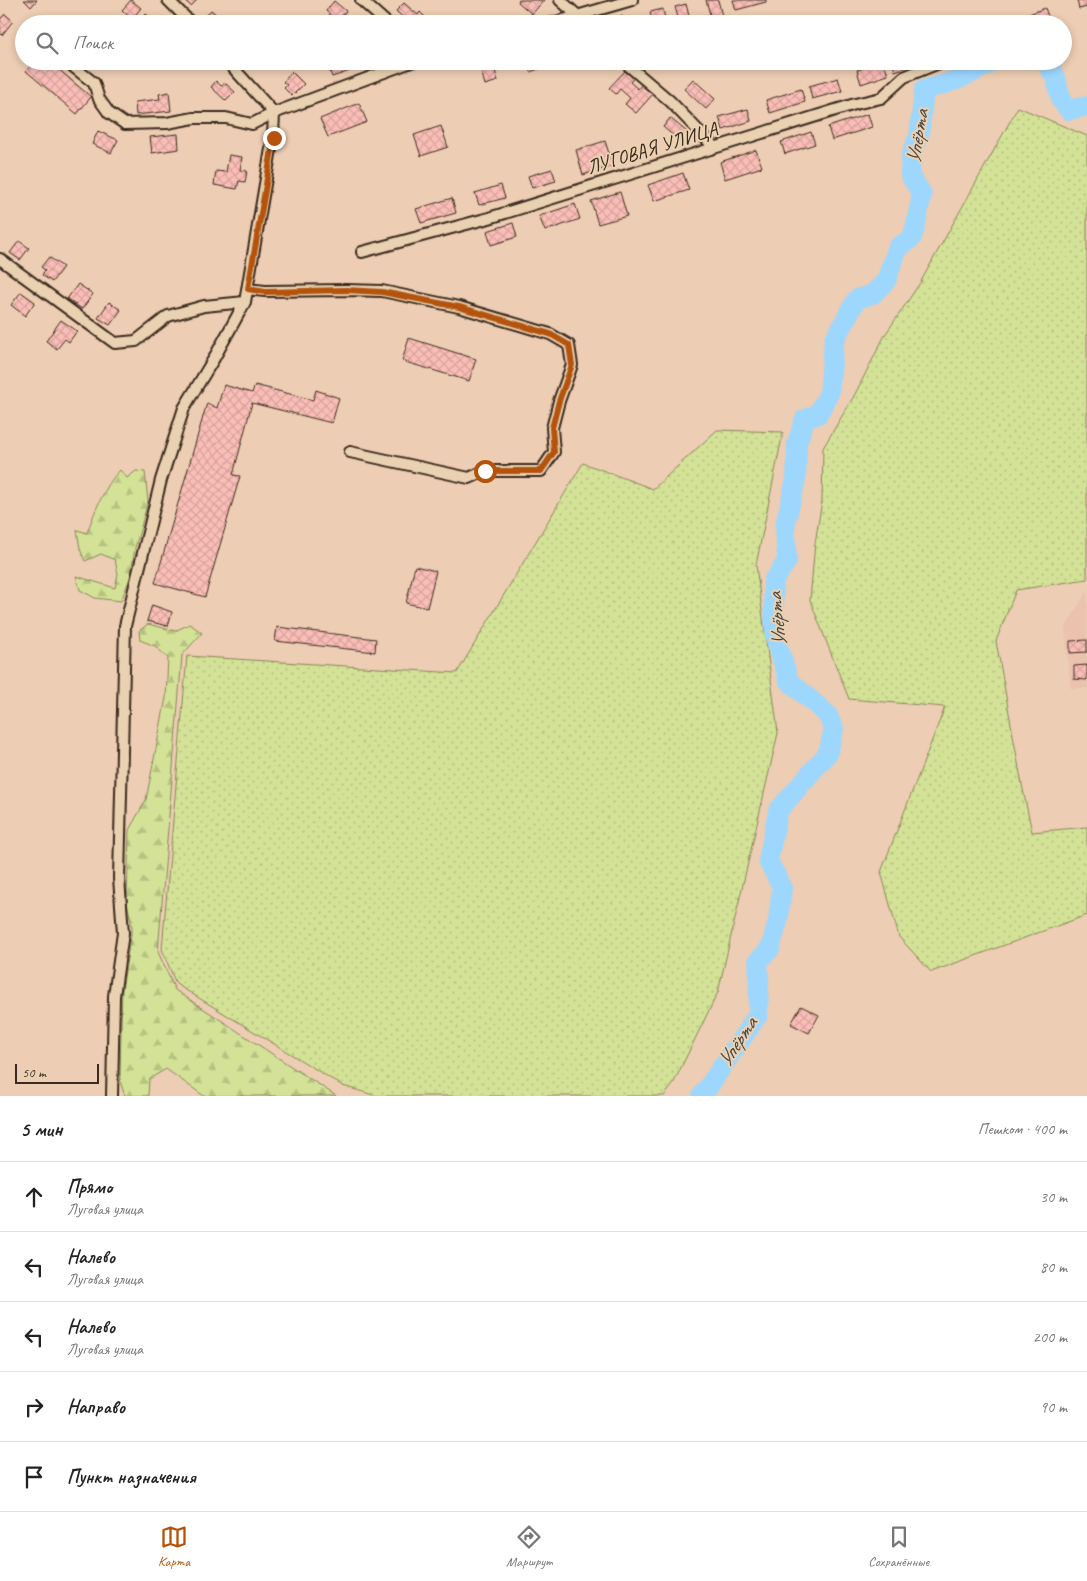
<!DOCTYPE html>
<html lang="ru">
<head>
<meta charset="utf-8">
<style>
	:root { --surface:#fff; --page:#f6f6f6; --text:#222; --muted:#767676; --line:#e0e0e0; --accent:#b45309 }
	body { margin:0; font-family:Caveat,sans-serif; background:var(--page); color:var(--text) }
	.scale { position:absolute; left:15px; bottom:12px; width:84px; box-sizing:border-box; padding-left:5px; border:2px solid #3b2a1e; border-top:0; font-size:14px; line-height:18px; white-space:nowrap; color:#3b2a1e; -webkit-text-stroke:4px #ead1b2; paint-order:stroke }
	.stop { position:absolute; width:15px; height:15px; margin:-11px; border:4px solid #b45309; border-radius:50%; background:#fff }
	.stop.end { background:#b45309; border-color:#fff; box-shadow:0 1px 5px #0008 }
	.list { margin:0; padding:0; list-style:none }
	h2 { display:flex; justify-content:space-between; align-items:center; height:65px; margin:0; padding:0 20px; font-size:21px }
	h2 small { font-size:16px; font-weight:400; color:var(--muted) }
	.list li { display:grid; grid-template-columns:32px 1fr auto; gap:15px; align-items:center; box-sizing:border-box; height:70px; padding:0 20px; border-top:1px solid var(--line) }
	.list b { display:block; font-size:19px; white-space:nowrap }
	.list p { margin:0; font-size:16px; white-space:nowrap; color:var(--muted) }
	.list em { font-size:16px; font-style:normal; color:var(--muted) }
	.icon { flex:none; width:28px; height:28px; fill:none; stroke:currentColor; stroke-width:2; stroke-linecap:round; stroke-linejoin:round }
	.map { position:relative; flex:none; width:1087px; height:1096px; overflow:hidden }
	.search { position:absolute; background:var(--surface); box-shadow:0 2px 8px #0003; left:15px; right:15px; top:15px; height:55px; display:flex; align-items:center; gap:12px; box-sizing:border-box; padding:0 18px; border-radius:28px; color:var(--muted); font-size:19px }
	.sheet { height:415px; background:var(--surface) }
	nav { display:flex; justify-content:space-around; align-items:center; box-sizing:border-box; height:70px; border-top:1px solid var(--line); background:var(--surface); font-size:14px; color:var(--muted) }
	nav a { display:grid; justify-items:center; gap:2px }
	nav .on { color:var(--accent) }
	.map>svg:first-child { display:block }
</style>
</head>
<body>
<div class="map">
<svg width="1087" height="1096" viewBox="0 0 1087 1096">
	<defs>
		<pattern id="forest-firs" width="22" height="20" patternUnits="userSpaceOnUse" patternTransform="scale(1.25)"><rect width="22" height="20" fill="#d3e296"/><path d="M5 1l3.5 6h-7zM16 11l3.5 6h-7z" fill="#b6c281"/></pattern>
		<pattern id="park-dots" width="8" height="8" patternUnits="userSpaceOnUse" patternTransform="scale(1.25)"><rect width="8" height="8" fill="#d3e296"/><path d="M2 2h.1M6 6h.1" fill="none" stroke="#b6c281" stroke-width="1.8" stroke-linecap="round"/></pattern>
		<pattern id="building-cross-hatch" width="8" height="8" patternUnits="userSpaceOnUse" patternTransform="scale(1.25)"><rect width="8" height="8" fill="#fabeb7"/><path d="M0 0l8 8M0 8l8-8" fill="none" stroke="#d7a39d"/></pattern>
	</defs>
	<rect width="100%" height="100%" fill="#edcdb3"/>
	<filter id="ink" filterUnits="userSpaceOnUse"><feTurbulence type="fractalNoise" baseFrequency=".02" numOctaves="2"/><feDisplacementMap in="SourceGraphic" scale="10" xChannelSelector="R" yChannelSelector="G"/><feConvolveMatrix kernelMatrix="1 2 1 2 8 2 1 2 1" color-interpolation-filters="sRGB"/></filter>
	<g filter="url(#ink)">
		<path fill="#eac2ae" d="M1087,591V688H1071L1065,629Z"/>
		<path fill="url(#forest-firs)" stroke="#87865a" d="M120,470L127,478L136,471L145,472L148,501L135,548L130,578L121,601L95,598L80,590L76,576L115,588L118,574L115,560L101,554L85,561L80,549L77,530L87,533C94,513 105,485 120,470Z
			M148,624L175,631L190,624L202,633L182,655L158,952L175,990L336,1096H204L166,1069L149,1079L148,1096H125L120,1081L121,1031L122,990L132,927L127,902L129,830L146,800L166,698L168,658L155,646L140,640L139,631Z"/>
		<path fill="url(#park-dots)" stroke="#87865a" d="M1018,107L1087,136V579L1016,590L996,641L1022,785L1032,832L1087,827V915L931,972L899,937L881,872L945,707L849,699L810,600L815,543L822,501L823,448L854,396L885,335L920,283Z
			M717,430L783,432L756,565L778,733L718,992L672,1086L664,1096H377L343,1086L176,984L162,949L187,656L457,673L583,463L653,489Z"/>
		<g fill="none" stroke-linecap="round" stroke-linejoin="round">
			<path stroke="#9ed7fe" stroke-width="20" d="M1045,61L1056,78L1061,100L1069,110L1087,106
				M702,1096L758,1015L759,977L758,961L770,949L778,921L782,887L768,861L778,811L828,753L834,729L827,714L789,681L775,637L773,581L787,561L785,525L796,479L797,443L805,419L818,414L829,393L834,340L857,299L873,294L886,281L898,247L911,239L915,228L922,194L910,175L911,155L919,136L924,90C949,84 971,75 994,61"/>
		</g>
		<path fill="url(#building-cross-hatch)" stroke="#3b2a1e" d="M24,0H37L31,7Z
			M131,0L141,8L132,19L122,10Z
			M184,0H197L191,6Z
			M519,0H544L532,14L518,2Z
			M706,0H718L722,16L711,18Z
			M733,0H766V2L736,10Z
			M1077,0H1087V7L1079,9Z
			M334,1L346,11L337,21L326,11Z
			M404,3L418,15L420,12L428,20L425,24H410L396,11Z
			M686,4L691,24H680L675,7Z
			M1045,8L1049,19L1033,24L1029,14Z
			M663,9L666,24H653L650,12Z
			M211,10L223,20L219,24H211L204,18Z
			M5,14L13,21L2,35L0,33V19Z
			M146,14L158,24H137Z
			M622,16L624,24H612L610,19Z
			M34,61H49L91,97L77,114L26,71Z
			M342,61H347L350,71L332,77L328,66Z
			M526,61H562L530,72Z
			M892,61H925L895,71Z
			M884,62L888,75L861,84L857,70Z
			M494,67L498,81L485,85L481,71Z
			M625,71L634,78L630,82L638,89L642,84L653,94L636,113L625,104L630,98L620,89L616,94L609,88Z
			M292,72L304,84L292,96L284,88L287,85L283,82Z
			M838,78L842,91L812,99L809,86Z
			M693,79L715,99L706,109L684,89Z
			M216,81L221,86L225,83L235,92L226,101L211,87Z
			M801,89L805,102L770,113L766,100Z
			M169,92L171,111L136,115L135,102L160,99L159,94Z
			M359,103L367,122L328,137L320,119Z
			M748,109L751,121L723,130L719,117Z
			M868,114L872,127L832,140L828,127Z
			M670,118L693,137L686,146L663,127Z
			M441,126L448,147L421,156L414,135Z
			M98,131L118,140L111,153L92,144Z
			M811,132L815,144L785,154L781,142Z
			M178,134L179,149L152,153L150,137Z
			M605,141L613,166L583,175L576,150Z
			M756,150L762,167L725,179L720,162Z
			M229,155L242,157L240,170L247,171L245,182L239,181L237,189L214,185L216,171L226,172Z
			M552,169L556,181L532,188L528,176Z
			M683,173L689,190L654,201L648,185Z
			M501,185L505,198L479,205L475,193Z
			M620,192L627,216L598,224L591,201Z
			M452,198L456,213L421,223L416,209Z
			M575,204L580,219L545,231L539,216Z
			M513,223L517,237L491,245L487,231Z
			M19,241L29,248L20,260L10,253Z
			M49,257L63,267L52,282L42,275L45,270L41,267Z
			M78,284L93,294L82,309L67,299Z
			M21,292L35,302L25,316L11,305Z
			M109,302L121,310L110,325L98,318Z
			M61,320L77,331L69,342L65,339L57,349L46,341Z
			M409,338L476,359L469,381L402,361Z
			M224,385L252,393L255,385L313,400L316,390L339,398L332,423L252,403L233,475L240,476L205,597L155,583L207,403L217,408Z
			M415,566L436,571L427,608L406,603Z
			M152,605L172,612L168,626L147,621Z
			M277,627L376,639L375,652L275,641Z
			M1087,640V652L1070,653V641Z
			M1087,665V680L1074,679V666Z
			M801,1006L819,1015L809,1033L791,1024Z"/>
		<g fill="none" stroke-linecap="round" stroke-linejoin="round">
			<g stroke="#3b2a1e" stroke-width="14">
				<path id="minor" d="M168,0L192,24
					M361,0L388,24
					M560,0L578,16L585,24
					M549,24L632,0
					M66,61L94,83L99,99L109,113L125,124L167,123L194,118H226L252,124L274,113L414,61
					M227,61L274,113
					M623,61L670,101L714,147
					M362,252L489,218L855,104L881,98L904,77L944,61
					M0,259L115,343L136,341L168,316L204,306L245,302
					M247,289L265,291L346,290L382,291L459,307L550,334L569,345L572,365L559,401L552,428L554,452L541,471H485L469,478L350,452
					M112,1096L114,996L123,933L119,878L125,626L161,480L184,408L213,360L245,302L273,137L274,113"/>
			</g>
			<use href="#minor" stroke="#ead1b2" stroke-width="10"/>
		</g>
	</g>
	<g fill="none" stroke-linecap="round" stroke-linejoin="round" filter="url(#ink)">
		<path stroke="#b45309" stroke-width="6" d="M274,138L248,289L265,292L346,290L382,292L459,307L550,334L569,345L572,365L559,401L552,428L554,452L541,471H485"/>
	</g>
	<g text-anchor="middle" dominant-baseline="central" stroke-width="4" stroke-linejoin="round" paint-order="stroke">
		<g font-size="20" fill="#3b2a1e" stroke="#ead1b2">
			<text transform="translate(652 148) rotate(-17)">ЛУГОВАЯ УЛИЦА</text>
		</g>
		<g font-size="21" font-style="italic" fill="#4a4440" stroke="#ead1b2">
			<text transform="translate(917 137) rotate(-81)">Упёрта</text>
			<text transform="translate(777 620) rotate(-96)">Упёрта</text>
			<text transform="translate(737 1042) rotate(-57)">Упёрта</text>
		</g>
	</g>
</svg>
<div class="scale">50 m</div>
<div class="stop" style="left:485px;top:471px"></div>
<div class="stop end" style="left:274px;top:138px"></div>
<div class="search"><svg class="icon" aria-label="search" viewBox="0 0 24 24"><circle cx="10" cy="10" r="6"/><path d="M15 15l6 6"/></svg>Поиск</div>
</div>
<section class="sheet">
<h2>5 мин<small>Пешком · 400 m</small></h2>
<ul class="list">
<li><svg class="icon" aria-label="ahead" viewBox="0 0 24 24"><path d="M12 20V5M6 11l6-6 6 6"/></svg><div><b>Прямо</b><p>Луговая улица</p></div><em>30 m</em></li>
<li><svg class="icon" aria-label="left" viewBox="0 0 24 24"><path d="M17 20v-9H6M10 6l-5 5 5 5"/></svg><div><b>Налево</b><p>Луговая улица</p></div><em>80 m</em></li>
<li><svg class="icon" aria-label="left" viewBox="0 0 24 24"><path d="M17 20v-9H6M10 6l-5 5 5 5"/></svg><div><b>Налево</b><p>Луговая улица</p></div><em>200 m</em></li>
<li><svg class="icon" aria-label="right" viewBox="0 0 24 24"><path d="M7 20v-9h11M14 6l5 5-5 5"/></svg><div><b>Направо</b></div><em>90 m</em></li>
<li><svg class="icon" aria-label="arrive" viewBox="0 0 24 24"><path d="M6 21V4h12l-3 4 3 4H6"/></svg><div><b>Пункт назначения</b></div></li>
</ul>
</section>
<nav>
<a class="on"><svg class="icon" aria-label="map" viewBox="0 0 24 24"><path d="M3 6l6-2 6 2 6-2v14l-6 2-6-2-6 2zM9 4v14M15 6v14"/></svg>Карта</a>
<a><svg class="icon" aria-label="directions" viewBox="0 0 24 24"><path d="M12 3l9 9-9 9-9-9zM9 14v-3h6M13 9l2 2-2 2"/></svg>Маршрут</a>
<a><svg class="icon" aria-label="saved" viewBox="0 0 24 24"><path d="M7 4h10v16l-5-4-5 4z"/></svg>Сохранённые</a>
</nav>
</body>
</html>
